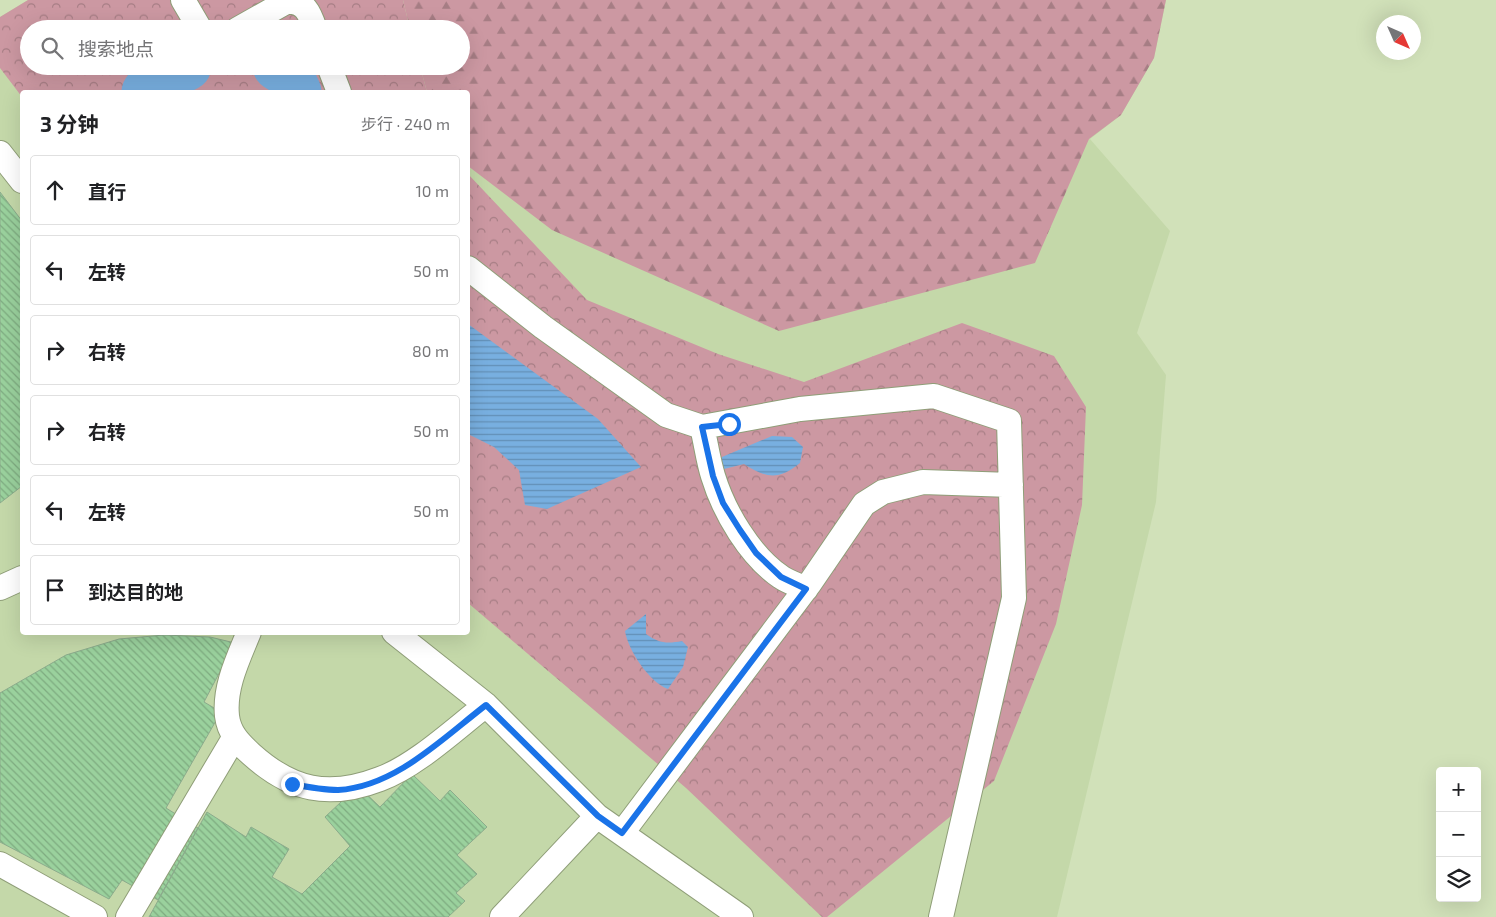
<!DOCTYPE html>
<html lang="zh">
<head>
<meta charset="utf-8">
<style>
	:root { --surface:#fff; --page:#f2f2f2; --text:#202124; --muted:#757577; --line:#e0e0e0 }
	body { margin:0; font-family:"Exo 2","Noto Sans SC",sans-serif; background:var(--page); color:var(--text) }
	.controls { position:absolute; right:15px; bottom:15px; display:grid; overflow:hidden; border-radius:5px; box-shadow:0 5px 20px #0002 }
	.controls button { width:45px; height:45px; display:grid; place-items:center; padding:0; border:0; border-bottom:1px solid var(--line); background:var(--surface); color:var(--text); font:25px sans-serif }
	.compass { position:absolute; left:1376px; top:15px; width:45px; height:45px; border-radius:50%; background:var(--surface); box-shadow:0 5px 20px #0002; rotate:135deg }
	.stop { position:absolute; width:15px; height:15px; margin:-11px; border:4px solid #1a73e8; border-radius:50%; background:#fff }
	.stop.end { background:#1a73e8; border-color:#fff; box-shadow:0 1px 5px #0008 }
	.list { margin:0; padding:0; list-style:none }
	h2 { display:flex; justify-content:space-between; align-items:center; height:65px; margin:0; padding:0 20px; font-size:21px }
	h2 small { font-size:16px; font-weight:400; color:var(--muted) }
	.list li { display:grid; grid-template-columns:32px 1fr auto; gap:15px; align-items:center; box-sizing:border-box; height:70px; margin:0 10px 10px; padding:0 10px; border:1px solid var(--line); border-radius:5px }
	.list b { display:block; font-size:19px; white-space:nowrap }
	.list em { font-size:16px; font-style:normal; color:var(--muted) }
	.icon { flex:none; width:28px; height:28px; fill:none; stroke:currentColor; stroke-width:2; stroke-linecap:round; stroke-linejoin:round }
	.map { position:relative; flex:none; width:1496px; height:917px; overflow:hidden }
	.search { position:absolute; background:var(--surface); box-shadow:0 5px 20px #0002; left:20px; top:20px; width:450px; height:55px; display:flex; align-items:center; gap:12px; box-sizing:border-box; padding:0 18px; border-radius:28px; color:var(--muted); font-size:19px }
	.panel { position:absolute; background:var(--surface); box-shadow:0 5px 20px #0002; left:20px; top:90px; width:450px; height:545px; border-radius:5px }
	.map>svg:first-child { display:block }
</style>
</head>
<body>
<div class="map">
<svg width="1496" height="917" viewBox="0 0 1496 917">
	<defs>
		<pattern id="forest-firs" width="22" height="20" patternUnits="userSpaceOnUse" patternTransform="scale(1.25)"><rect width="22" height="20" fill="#cc98a2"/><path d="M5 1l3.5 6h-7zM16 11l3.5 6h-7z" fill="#a67d84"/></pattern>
		<pattern id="park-crowns" width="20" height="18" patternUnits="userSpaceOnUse" patternTransform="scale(1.25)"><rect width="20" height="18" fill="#cc98a2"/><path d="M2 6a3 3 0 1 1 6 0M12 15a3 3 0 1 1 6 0" fill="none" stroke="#a67d84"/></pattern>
		<pattern id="water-rules" width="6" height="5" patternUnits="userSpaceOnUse" patternTransform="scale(1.25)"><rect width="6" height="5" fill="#78afe0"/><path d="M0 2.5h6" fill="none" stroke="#638fb6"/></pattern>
		<pattern id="building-back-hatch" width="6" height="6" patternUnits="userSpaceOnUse" patternTransform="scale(1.25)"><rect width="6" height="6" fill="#9ad19d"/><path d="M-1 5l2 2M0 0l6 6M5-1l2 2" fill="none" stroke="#7eab80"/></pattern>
	</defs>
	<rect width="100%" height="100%" fill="#d1e1b9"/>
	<path fill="#c4d8a9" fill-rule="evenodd" d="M28,0H1166L1154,58L1121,115L1090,139L1170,231L1137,333L1166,375L1156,502L1057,917H0V17ZM29,29H461V66H29ZM22,92H468V632H22Z"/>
	<path fill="url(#forest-firs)" d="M403,0H1166L1154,58L1121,115L1089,139L1035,263L779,331L552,230L468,166V92H427L420,66H461V29H410Z"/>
	<path fill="url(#park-crowns)" d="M28,0H403L410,29H29V66H420L427,92H22V97L0,68V17Z
		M468,174L587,300L718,354L804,382L962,323L1054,356L1086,407L1082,505L1056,624L994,781L827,917H822L686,788L468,603Z"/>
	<path fill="url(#water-rules)" d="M468,324L598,419L641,467L547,509L525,505L519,470L494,447L468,434Z
		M772,436L792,437L803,447L800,463C779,480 767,479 744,464L720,470L718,464L722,457Z
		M646,614V634C658,643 667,644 682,641L688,647L683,667L668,689C649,682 628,650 625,631Z"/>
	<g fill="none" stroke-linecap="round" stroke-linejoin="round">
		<path stroke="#78afe0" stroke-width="49" d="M277,66L288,73L297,92
			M146,92L151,85L187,66"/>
	</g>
	<path fill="url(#building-back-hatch)" stroke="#8bab8c" d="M0,192L22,221V486L0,503Z
		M164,635L210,637L235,643L204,702L221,712L166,808L198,828L158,900L122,880L109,899L0,842V693L66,655L119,639Z
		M412,774L440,801L450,790L487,827L457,855L477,874L456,893L465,901L448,917H149L207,812L246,837L251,827L289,849L272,877L302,894L350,846L325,817L358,786L380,807Z"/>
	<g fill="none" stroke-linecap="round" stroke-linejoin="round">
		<g stroke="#8f9e78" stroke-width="26">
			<path id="street" d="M183,0L200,29
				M238,29L286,2C305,0 310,14 315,29
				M329,66L339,92
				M0,153L22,181
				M468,268L543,327L666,415L702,427L800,409L934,396L1009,421L1014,598L941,917
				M702,427C706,443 708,460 713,476C724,512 750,556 781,577C788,582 798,585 806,589
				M0,588L22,578
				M249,632C238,659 224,687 227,716C229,733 239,743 251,754C291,790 328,799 380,779C416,766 456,728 486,705
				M394,632L486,705L597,816L741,917
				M622,833L810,583L864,504L883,492L923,482L1011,485
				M0,864L95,917
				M128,917L234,738
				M502,917L597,816"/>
		</g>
		<use href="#street" stroke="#fff" stroke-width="24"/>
	</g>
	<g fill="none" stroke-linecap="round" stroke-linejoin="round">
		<path stroke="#1a73e8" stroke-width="6" d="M292,784C307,787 322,790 338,790C395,787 443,738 486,705L598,816L622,833L806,589L781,577L756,553L740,530L723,503L713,476L702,427L729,424"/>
	</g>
</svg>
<div class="controls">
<button>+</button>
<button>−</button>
<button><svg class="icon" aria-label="layers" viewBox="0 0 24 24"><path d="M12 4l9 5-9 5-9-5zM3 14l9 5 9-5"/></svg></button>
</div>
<svg class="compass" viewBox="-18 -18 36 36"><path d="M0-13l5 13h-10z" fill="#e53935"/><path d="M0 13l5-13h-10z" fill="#757577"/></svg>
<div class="stop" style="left:729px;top:424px"></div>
<div class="stop end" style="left:292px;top:784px"></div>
<div class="search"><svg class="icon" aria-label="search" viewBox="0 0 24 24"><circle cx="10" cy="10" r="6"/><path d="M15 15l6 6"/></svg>搜索地点</div>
<section class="panel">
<h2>3 分钟<small>步行 · 240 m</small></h2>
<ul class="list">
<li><svg class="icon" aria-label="ahead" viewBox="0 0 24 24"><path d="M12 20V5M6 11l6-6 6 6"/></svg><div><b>直行</b></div><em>10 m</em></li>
<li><svg class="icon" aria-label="left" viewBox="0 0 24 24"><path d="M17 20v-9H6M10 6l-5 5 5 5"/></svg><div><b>左转</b></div><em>50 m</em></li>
<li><svg class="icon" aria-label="right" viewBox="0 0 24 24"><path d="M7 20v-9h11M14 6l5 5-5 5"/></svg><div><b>右转</b></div><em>80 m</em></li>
<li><svg class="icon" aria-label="right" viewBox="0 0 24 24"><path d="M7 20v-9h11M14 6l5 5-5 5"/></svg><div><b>右转</b></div><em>50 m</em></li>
<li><svg class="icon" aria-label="left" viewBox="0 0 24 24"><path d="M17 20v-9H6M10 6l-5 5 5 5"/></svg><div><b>左转</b></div><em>50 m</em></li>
<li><svg class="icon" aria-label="arrive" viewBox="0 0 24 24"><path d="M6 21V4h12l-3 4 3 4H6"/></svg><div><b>到达目的地</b></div></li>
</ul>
</section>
</div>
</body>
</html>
